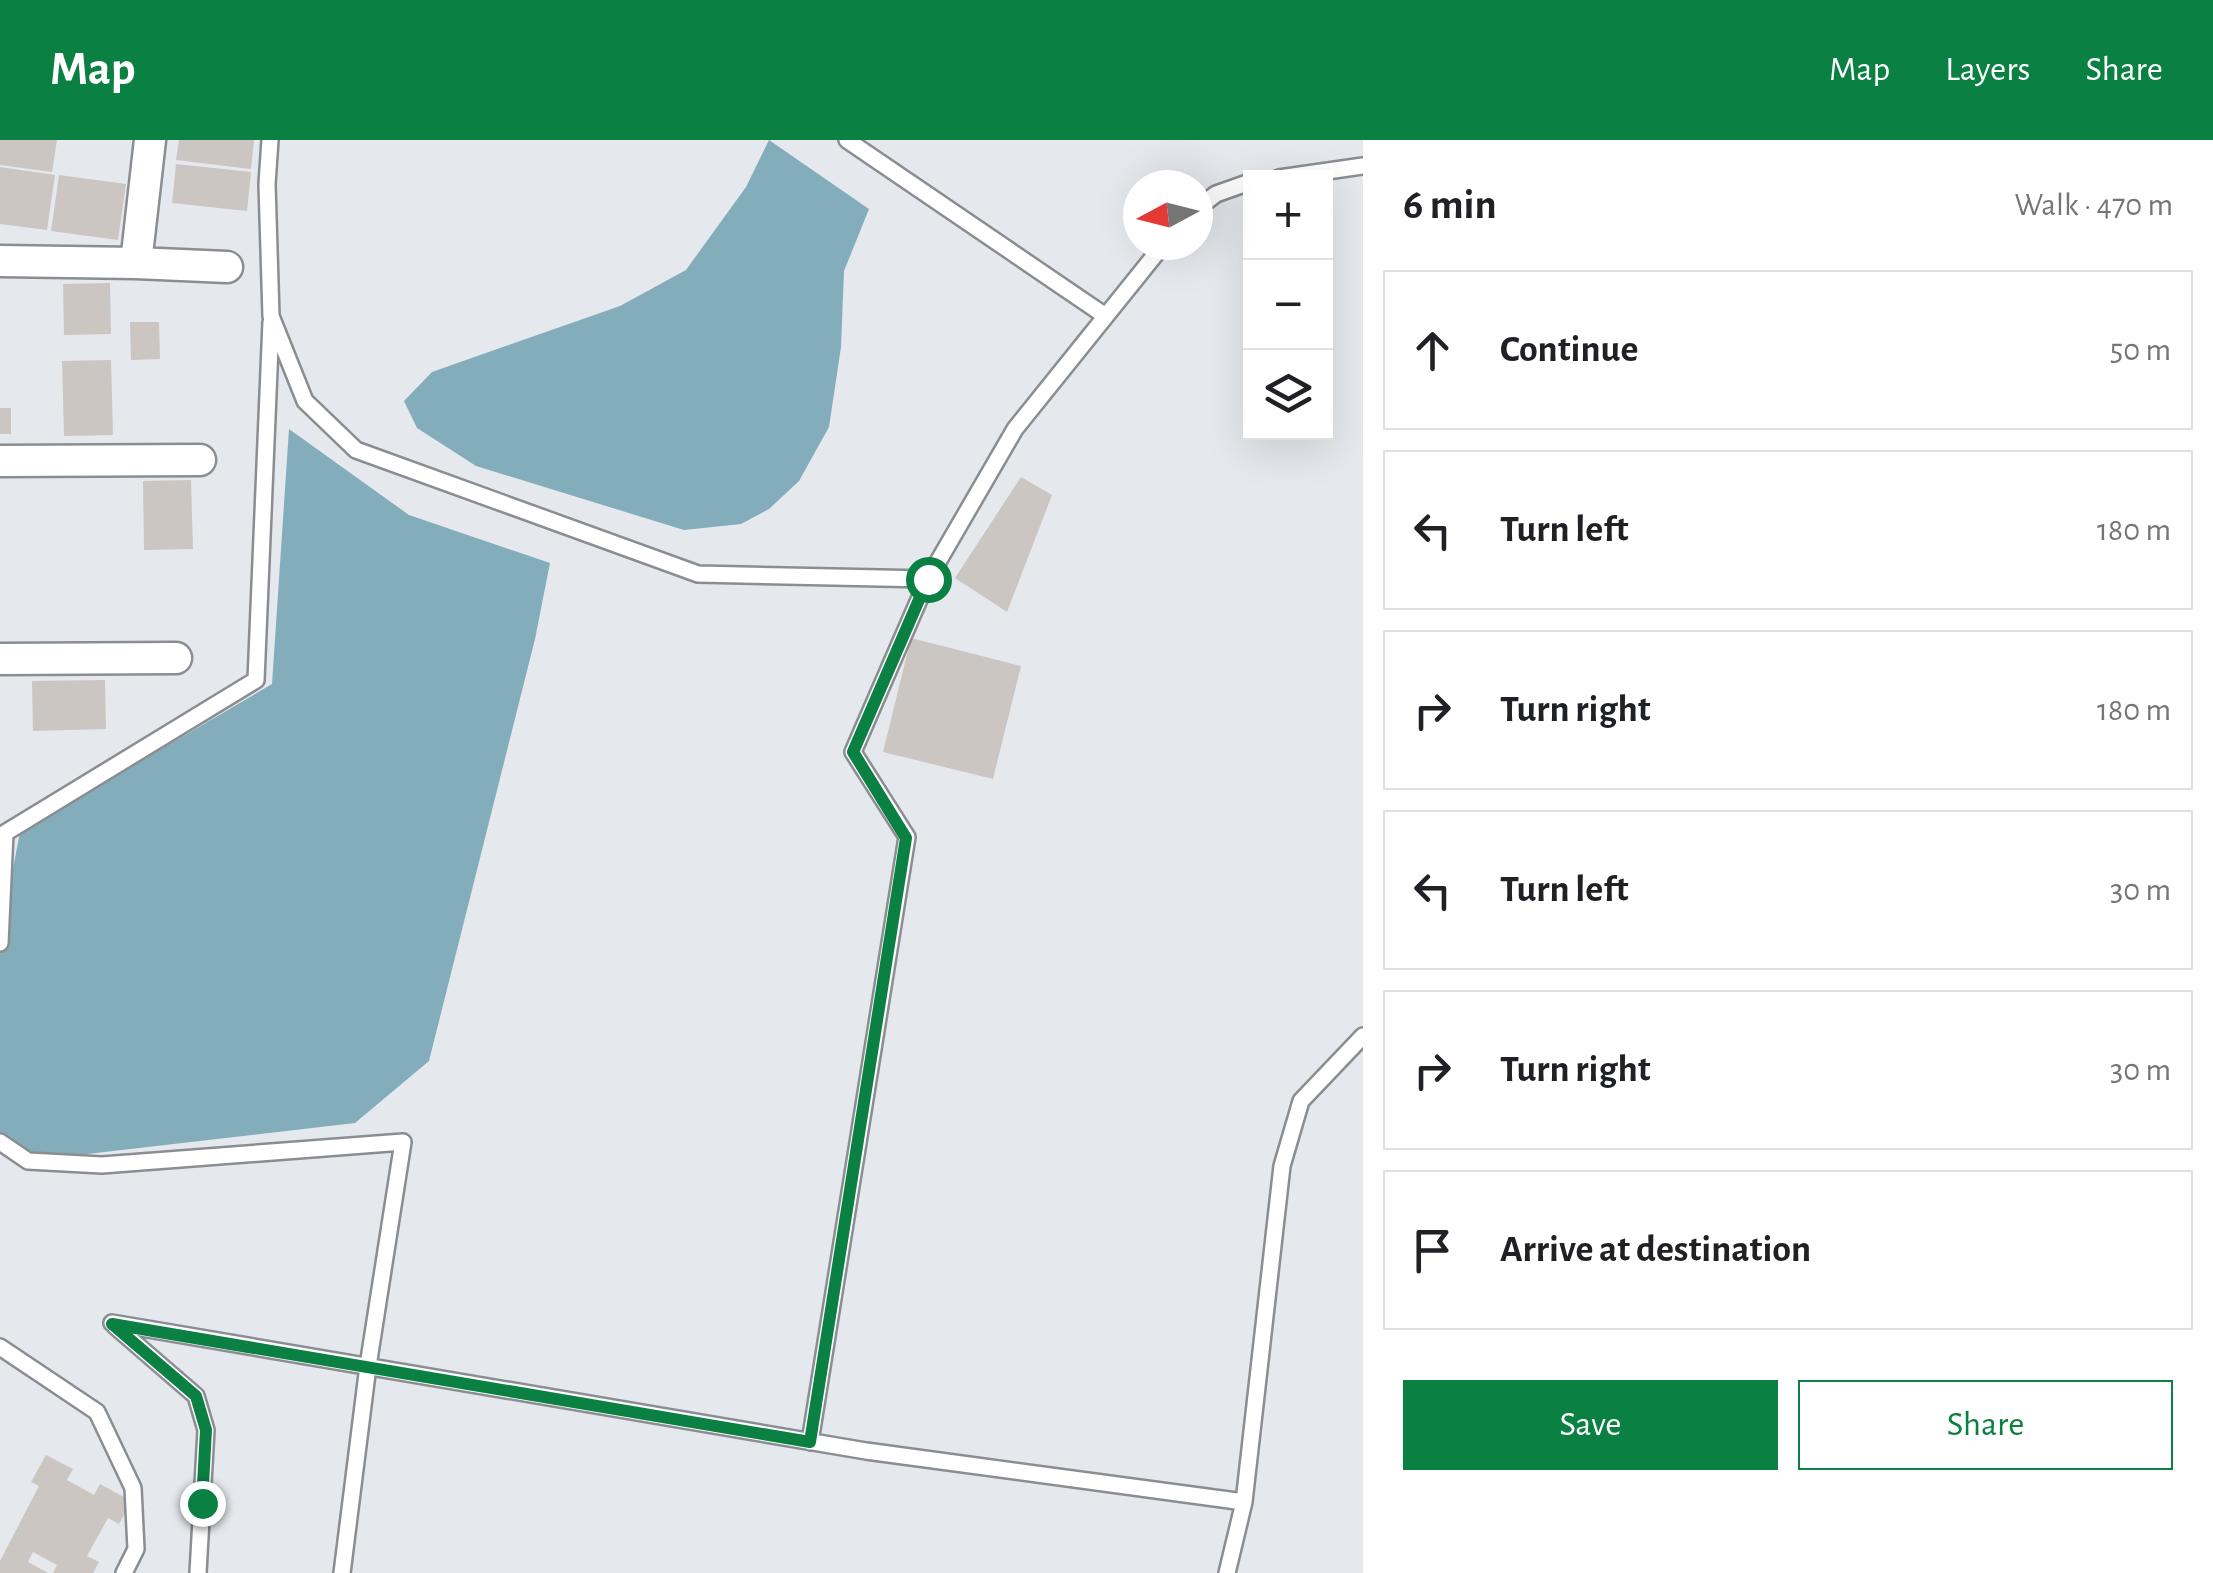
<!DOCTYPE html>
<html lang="en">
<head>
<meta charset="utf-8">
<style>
	:root { --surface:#fff; --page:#f6f6f6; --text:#202124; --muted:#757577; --line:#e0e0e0; --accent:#0b8043 }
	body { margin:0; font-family:"Alegreya Sans",sans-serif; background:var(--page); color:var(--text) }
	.controls { position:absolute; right:30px; top:30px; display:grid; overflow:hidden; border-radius:0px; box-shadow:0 10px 40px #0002 }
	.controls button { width:90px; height:90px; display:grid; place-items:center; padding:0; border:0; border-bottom:2px solid var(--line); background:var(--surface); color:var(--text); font:50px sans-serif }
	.compass { position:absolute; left:1123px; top:30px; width:90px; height:90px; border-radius:50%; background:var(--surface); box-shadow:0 10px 40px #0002; rotate:263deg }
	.stop { position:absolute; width:30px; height:30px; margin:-22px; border:8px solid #0b8043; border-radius:50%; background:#fff }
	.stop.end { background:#0b8043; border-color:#fff; box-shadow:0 2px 10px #0008 }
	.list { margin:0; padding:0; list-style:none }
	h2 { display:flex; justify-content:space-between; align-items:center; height:130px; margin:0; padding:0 40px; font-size:42px }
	h2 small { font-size:32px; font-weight:400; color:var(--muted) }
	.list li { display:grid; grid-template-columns:65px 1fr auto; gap:30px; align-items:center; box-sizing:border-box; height:160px; margin:0 20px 20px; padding:0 20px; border:2px solid var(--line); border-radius:0px }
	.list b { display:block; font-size:38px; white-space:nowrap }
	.list em { font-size:32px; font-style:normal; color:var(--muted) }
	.actions { display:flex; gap:20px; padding:30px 40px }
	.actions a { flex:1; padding:22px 0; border:2px solid var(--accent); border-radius:0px; text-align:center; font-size:35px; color:var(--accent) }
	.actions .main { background:var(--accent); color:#fff }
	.icon { flex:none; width:55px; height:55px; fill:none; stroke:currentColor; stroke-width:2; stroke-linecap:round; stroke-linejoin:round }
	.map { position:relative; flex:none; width:1363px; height:1433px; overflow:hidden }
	header { display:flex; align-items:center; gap:60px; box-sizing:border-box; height:140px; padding:0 50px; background:var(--accent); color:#fff }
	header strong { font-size:48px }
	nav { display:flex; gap:55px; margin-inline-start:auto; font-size:35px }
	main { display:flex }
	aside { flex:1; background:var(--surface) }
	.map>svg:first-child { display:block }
</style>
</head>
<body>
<header>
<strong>Map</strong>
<nav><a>Map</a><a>Layers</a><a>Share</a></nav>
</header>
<main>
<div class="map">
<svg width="1363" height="1433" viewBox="0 0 1363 1433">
	<rect width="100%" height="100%" fill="#e5e8ed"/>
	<path fill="#84adbc" d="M769,0L869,69L844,131L841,207L829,287L799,341L769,369L741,384L684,390L476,326L417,288L404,261L432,232L620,166L686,130L746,47Z
		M289,289L409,375L550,423L535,499L429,921L355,983L18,1022L0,999V796L20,692L272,544Z"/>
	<path fill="#cbc6c2" d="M0,0H57L52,32L0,25Z
		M179,0H254L251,29L176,20Z
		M176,24L251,32L247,71L172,63Z
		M0,27L55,35L47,90L0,84Z
		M59,35L126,44L118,100L51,91Z
		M110,143L111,194L64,195L63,144Z
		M130,182H159L160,219L131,220Z
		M111,220L113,295L64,296L62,221Z
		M0,268H11V294H0Z
		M1021,337L1052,355L1007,472L955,438Z
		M191,340L193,409L144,410L143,341Z
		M911,498L1021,526L993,639L883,612Z
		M105,540L106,589L33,591L32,541Z
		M46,1315L73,1329L67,1340L94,1355L100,1344L131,1361L119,1384L108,1378L87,1416L99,1422L93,1433H53L57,1425L33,1412L28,1422L48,1433H0V1421L39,1346L31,1342Z"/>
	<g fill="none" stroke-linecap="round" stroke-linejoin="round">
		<g stroke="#8a8d92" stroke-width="20">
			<path id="lane" d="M270,0L267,44L271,176L305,261L356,310L698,434L928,439L1015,289L1163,105
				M847,0L1104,175
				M1279,38L1363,26
				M1198,68L1216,54L1250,42
				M0,803L5,693L256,540L271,182
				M0,1002L28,1021L102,1025L403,1002L368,1226L342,1433
				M112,1183L866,1311L1244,1362
				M115,1186L196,1256L206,1290L198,1433
				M0,1207L97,1272L133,1348L136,1409L124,1433
				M810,1302L907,697L853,612L928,439
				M1227,1433L1244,1362L1282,1026L1301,961L1363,896"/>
		</g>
		<g stroke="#8a8d92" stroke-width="35">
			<path id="street" d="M0,121L136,123L150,0
				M136,123L227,127
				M0,321L200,320
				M0,519L176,518"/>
		</g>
		<use href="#lane" stroke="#fff" stroke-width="15"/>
		<use href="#street" stroke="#fff" stroke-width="30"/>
	</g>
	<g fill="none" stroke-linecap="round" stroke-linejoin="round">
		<path stroke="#0b8043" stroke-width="12" d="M202,1363L206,1290L196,1256L112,1184L810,1302L906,698L853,612L928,439"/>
	</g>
</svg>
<div class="controls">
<button>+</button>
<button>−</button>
<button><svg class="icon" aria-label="layers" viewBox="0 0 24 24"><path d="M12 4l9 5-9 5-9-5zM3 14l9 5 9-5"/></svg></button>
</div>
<svg class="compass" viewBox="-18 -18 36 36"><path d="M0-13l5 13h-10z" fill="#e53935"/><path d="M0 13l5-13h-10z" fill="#757577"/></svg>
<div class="stop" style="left:928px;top:439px"></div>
<div class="stop end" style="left:202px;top:1363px"></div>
</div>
<aside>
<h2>6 min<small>Walk · 470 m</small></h2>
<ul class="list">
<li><svg class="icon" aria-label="ahead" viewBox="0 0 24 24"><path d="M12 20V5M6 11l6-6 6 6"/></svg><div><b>Continue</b></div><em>50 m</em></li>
<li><svg class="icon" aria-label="left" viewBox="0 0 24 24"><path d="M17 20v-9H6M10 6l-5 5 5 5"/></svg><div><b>Turn left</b></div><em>180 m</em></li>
<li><svg class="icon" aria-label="right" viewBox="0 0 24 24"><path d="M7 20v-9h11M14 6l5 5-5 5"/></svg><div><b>Turn right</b></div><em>180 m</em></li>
<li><svg class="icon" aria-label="left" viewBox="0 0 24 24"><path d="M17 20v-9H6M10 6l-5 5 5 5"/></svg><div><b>Turn left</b></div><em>30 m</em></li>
<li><svg class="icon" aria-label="right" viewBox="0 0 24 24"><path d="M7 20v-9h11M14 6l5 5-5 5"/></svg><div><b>Turn right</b></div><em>30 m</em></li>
<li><svg class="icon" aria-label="arrive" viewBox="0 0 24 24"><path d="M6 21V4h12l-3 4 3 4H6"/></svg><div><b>Arrive at destination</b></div></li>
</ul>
<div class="actions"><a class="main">Save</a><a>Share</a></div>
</aside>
</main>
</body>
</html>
